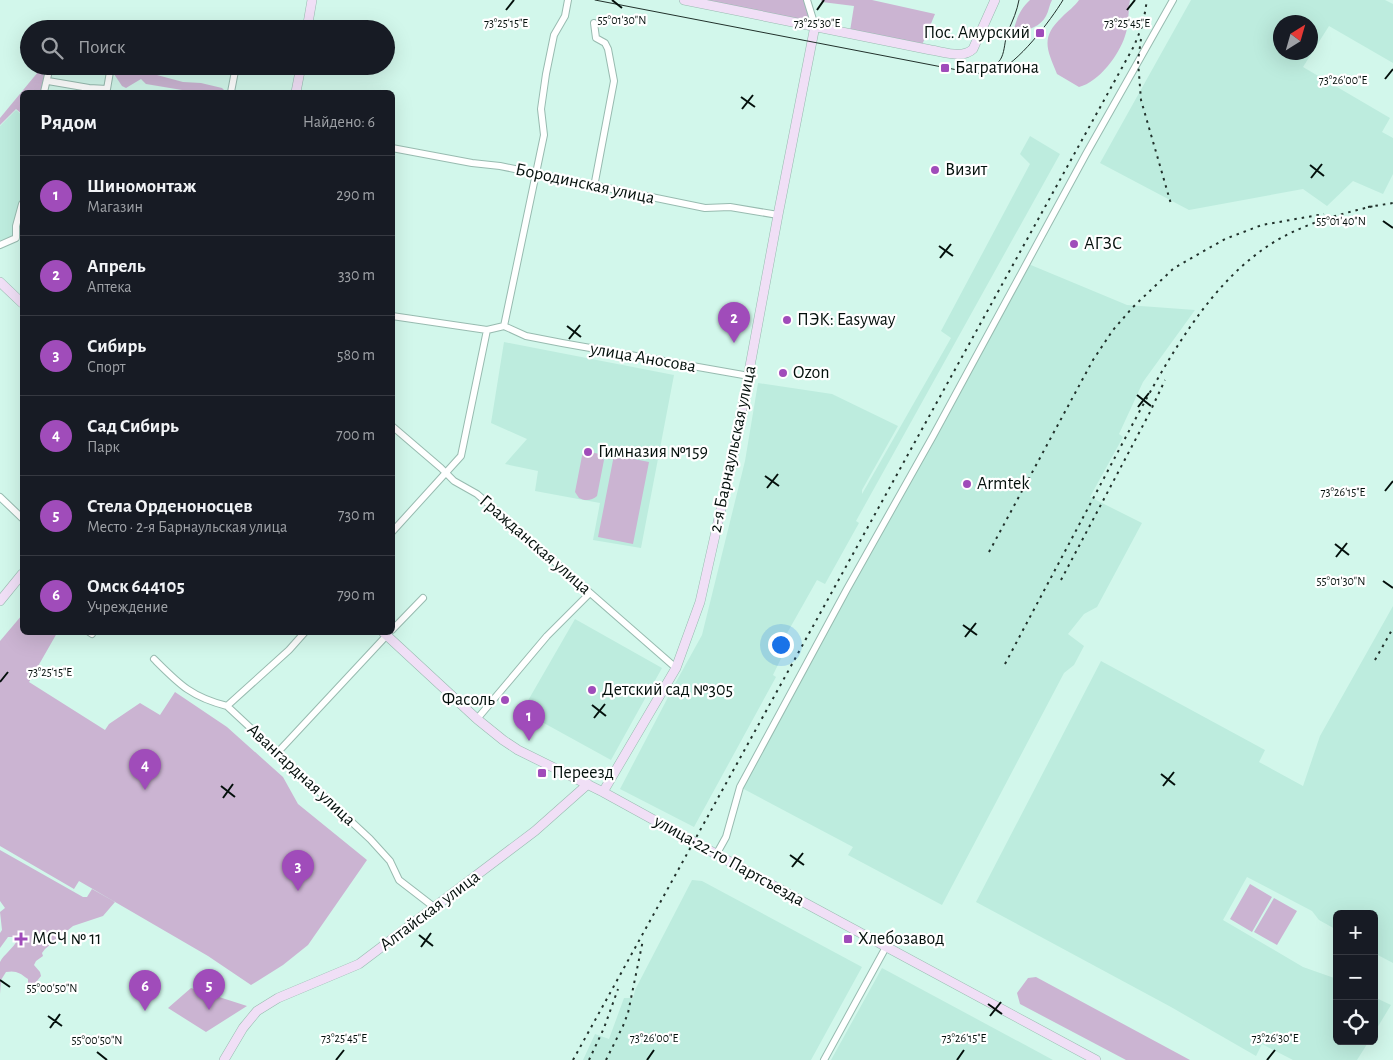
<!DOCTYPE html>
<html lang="ru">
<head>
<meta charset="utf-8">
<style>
	:root { --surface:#171b24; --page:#242831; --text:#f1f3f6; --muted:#9ea1a6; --line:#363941; --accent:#a04cba }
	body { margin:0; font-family:"Alegreya Sans",sans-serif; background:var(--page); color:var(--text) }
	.controls { position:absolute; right:15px; bottom:15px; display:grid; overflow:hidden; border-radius:8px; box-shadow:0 5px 20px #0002 }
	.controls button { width:45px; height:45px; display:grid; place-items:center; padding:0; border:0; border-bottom:1px solid var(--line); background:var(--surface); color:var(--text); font:25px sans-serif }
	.compass { position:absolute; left:1273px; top:15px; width:45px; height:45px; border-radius:50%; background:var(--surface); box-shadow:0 5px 20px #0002; rotate:37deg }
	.you { position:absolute; left:780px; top:644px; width:18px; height:18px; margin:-12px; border:4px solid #fff; border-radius:50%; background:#1a73e8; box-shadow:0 0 0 8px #1a73e833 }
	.badge { display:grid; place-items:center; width:32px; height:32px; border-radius:50%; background:var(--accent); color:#fff; font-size:16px; font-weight:700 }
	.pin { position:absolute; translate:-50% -41px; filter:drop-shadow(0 1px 2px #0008) }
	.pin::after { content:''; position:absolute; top:26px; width:18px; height:15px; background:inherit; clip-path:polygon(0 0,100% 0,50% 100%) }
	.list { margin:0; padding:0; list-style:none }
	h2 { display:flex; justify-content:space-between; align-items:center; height:65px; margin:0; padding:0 20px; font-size:21px }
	h2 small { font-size:16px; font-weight:400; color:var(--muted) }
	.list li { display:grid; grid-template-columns:32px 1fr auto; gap:15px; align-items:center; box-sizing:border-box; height:80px; padding:0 20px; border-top:1px solid var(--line) }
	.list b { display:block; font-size:19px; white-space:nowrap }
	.list p { margin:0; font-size:16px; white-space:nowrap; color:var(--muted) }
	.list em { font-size:16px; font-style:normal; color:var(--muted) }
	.icon { flex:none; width:28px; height:28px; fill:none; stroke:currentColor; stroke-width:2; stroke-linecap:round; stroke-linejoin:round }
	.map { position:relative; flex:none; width:1393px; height:1060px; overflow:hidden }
	.search { position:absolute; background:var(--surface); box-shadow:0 5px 20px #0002; left:20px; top:20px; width:375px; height:55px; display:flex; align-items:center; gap:12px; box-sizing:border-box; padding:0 18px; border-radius:28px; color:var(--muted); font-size:19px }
	.panel { position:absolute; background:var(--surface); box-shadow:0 5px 20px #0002; left:20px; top:90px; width:375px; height:545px; border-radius:8px }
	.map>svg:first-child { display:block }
</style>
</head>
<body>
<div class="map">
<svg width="1393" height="1060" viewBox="0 0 1393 1060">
	<rect width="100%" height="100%" fill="#d2f7eb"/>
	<path fill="#bdecde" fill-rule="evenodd" d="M1191,0H1385L1393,4V63L1329,26L1303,67L1390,118L1382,132L1393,138V174L1383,194L1353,181L1327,206L1303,189L1189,210L1100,163ZM1280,22H1310V52H1280Z
		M16,110L22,115V201L14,235L0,242V126Z
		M1030,136L1060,154L856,521L859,523L825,584L817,580L786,635L791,638L773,675L776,677L694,827L620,789L676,682L702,635L745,461L758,383L832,394L898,426L862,490V494L951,338L941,331L1030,164L1020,154Z
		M1026,263L1127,305L1195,310L1143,382L1119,434L1123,437L1090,497L1142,523L1097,607L1084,614L1068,634L1084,646L1074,665L1064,673L942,905L848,855L853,847L740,787Z
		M504,342L674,375L641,548L593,540L600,503L535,491L538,471L505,464L527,439L491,423Z
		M1393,606V963L1374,953V914H1337V930L1319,920L1312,911L1247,877L1223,920L1303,967L1337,979V1041H1369L1357,1060H1293L1262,1044L1256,1056L1171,1007L976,902L1101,661L1265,750L1259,762L1303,786L1320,736Z
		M575,619L662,668L611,760L522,711Z
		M692,880L702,881L862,967L811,1060H583L595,1034L609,1039L624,998H633L635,990Z
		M882,968L1053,1060H831Z
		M1374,997L1391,1005L1374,1033Z"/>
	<path fill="#cbb4d2" d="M692,0H809L812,20L810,22Z
		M821,0H872L935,14L922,45L850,31L854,6L822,2Z
		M1030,0H1052C1049,5 1049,11 1046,16C1041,26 1028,31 1017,31L1014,29C1017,17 1021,8 1030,0Z
		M1079,0H1130C1128,11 1129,25 1125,36C1119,55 1099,82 1079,87L1057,74C1047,49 1040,38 1062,17C1068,11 1074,7 1079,0Z
		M117,71L131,74L136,73L157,75L183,82L201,83L222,88L226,92H194L146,84L141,79L126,88L122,86L114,74Z
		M38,72L46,76L41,92H22V114L16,109L0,125V118Z
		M589,452L600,454L604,460L597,496C592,501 584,501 579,498L575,492L582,456L584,453Z
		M614,455L649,462L633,544L598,537Z
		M22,615V632L57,633L29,682L105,730L109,724L140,703L160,715L175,692L227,727L283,777L298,804L367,860L308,945L283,965L251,985L208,956L79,881L74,889L0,846V641Z
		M0,850L83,897H87L92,889L115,902L103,916L73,926L45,949L42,953L43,956L36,961L34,965L40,972L41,976L32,987L28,986V979C20,973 16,970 6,972L1,980L0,994C0,987 0,967 0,962C4,954 14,948 17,940L15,937H8L0,948V933L2,930L0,912L5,908L0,901Z
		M1250,884L1272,897L1252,932L1230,919Z
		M1274,898L1297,911L1277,945L1254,932Z
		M1036,977L1190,1060H1126L1020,1004L1017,993L1028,978Z
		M191,988L247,1006L206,1032L168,1008Z"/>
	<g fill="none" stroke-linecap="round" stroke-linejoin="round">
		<g stroke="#98bbb0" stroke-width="8">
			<path id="street" d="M807,0L815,26
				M48,81L89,88L107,89L111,66
				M44,92L50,66
				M231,92L236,66
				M392,148L472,163L500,166L705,208L730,207L778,215
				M594,187L614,81L608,49L605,43L596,38L594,23
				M0,245L16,238V226L22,204
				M392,316L487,330L504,326L526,336L562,343L749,376
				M504,326L544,135L541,109L546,74L554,35L565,16L568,0
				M392,426L441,468L454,481L477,494L676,668
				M0,497L22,518
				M392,532L461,456L487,330
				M392,630L423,598
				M89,632L92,634
				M154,659C179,684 191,697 227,706L370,839L390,861L399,880L434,907
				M227,706L289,650L305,632
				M477,719L547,636L590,593
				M278,752L388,634
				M716,855L726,837L740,787L847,589L933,436L1086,154L1173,0
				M824,1060L886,947"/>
		</g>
		<g stroke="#98bbb0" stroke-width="10">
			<path id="secondary" d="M684,0L931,50C944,52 963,59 973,49L995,0
				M307,29L312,0
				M296,92L301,66
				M0,282L22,303
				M0,601L22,574
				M383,632L477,719L503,740L518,750L603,792L794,897L1096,1060
				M603,792L676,668L700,602L735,447L778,215L815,26
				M224,1060L243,1028L257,1011L278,998L359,964L535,831L588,784"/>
		</g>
		<use href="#street" stroke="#fff" stroke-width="6"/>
		<use href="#secondary" stroke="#f0dff6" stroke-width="9"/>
		<path stroke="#21312b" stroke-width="1" d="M595,0L968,72C976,73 986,75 995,72C1017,65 1051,20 1063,0
			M984,68C1008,66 1002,46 1008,31C1013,20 1017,11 1019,0"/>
		<path stroke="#21312b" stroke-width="2" stroke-dasharray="2.5 5" stroke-linecap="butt" d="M1141,39L1138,61L1141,100L1171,204
			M1368,207L1393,203
			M989,552L1093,360L1113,330L1133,307L1174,268L1225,239L1262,225L1324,214
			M1061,580L1149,414L1165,380
			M1375,660L1393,628
			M1005,664C1041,596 1077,529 1113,461C1149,394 1193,304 1253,257C1288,228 1331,216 1374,206
			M573,1060L1134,46L1143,24L1147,0
			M589,1060L604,1028L618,989
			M606,1060L623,1026L628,1013L643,940"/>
	</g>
	<path fill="none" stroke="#04100c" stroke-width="2" d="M612,0L622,8M506,10L514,0M817,10L824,0M1127,10L1135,0M1385,79L1393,69M741,97L755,107M742,109L753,95M1310,165L1324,176M1311,178L1322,164M1383,221L1393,228M939,246L953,256M940,258L951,244M567,326L581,337M569,339L580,325M1137,395L1151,406M1138,407L1149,393M765,476L779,486M767,488L778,474M1385,491L1393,481M1335,544L1349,555M1336,557L1347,543M1383,581L1393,588M963,625L977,635M965,637L976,623M0,682L8,672M592,705L606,716M594,718L605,704M1161,774L1175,785M221,786L235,797M1163,786L1174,772M223,798L233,784M790,855L804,865M792,867L803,853M419,935L433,946M421,947L431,933M0,980L10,987M988,1004L1002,1014M48,1016L62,1026M990,1016L1001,1002M50,1028L60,1014M97,1052L107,1060M336,1060L344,1050M647,1060L654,1050M957,1060L964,1050M1267,1060L1275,1050"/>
	<g fill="#a04cba" stroke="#fff" stroke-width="2">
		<rect x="1035" y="28" width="10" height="10" rx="2.5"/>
		<rect x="940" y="63" width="10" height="10" rx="2.5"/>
		<circle cx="935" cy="170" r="5"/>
		<circle cx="1074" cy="244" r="5"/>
		<circle cx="787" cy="320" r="5"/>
		<circle cx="783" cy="373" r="5"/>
		<circle cx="588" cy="452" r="5"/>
		<circle cx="967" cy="484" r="5"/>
		<circle cx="592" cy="690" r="5"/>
		<circle cx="505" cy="700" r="5"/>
		<rect x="537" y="768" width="10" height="10" rx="2.5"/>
		<path d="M18.5 931.5h5v5h5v5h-5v5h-5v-5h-5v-5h5z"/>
		<rect x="843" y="934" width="10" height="10" rx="2.5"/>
	</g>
	<g text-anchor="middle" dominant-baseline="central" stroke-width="4.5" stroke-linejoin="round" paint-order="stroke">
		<g font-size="18" fill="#04100c" stroke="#fff" text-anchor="start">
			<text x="1030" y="33" text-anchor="end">Пос. Амурский</text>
			<text x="955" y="68">Багратиона</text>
			<text x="945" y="170">Визит</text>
			<text x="1084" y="244">АГЗС</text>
			<text x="797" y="320">ПЭК: Easyway</text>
			<text x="793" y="373">Ozon</text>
			<text x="598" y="452">Гимназия №159</text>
			<text x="977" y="484">Armtek</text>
			<text x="602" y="690">Детский сад №305</text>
			<text x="495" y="700" text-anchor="end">Фасоль</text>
			<text x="552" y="773">Переезд</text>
			<text x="32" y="939">МСЧ № 11</text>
			<text x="858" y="939">Хлебозавод</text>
		</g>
		<g font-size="18" fill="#04100c" stroke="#fff">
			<text transform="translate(585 184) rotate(12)">Бородинская улица</text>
			<text transform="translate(643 358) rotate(10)">улица Аносова</text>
			<text transform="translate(733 449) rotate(-78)">2-я Барнаульская улица</text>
			<text transform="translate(535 545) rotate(41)">Гражданская улица</text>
			<text transform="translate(301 775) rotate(43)">Авангардная улица</text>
			<text transform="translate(729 861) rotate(29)">улица 22-го Партсъезда</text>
			<text transform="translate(430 911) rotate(-37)">Алтайская улица</text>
		</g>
	</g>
	<g font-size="12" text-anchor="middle" fill="#04100c" stroke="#fff" stroke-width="4.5" stroke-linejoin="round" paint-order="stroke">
		<text x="622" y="24">55°01'30"N</text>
		<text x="506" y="27">73°25'15"E</text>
		<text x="817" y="27">73°25'30"E</text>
		<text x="1127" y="27">73°25'45"E</text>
		<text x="1343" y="84">73°26'00"E</text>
		<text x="1341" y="225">55°01'40"N</text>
		<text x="1343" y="496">73°26'15"E</text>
		<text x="1341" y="585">55°01'30"N</text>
		<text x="50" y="676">73°25'15"E</text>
		<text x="52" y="992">55°00'50"N</text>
		<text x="344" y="1042">73°25'45"E</text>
		<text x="654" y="1042">73°26'00"E</text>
		<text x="964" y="1042">73°26'15"E</text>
		<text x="1275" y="1042">73°26'30"E</text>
		<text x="97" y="1044">55°00'50"N</text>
	</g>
</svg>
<div class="controls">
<button>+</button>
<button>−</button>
<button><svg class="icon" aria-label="locate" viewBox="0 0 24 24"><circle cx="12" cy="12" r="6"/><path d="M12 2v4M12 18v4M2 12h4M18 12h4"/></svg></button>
</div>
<svg class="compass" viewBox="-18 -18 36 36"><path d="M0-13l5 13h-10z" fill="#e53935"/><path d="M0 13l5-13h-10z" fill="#9ea1a6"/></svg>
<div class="you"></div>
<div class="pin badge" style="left:529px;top:741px">1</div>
<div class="pin badge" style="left:734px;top:343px">2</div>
<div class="pin badge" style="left:298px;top:891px">3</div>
<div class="pin badge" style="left:145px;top:790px">4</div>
<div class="pin badge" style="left:209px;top:1010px">5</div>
<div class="pin badge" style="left:145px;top:1011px">6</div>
<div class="search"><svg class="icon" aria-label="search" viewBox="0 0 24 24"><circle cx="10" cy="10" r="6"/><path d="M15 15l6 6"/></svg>Поиск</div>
<section class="panel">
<h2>Рядом<small>Найдено: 6</small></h2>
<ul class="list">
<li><span class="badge">1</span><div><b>Шиномонтаж</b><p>Магазин</p></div><em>290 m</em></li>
<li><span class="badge">2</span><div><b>Апрель</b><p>Аптека</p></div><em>330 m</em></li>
<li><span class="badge">3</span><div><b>Сибирь</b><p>Спорт</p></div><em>580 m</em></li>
<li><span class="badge">4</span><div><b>Сад Сибирь</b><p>Парк</p></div><em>700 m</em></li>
<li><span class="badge">5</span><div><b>Стела Орденоносцев</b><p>Место · 2-я Барнаульская улица</p></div><em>730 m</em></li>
<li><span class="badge">6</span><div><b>Омск 644105</b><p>Учреждение</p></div><em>790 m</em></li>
</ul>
</section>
</div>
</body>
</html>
